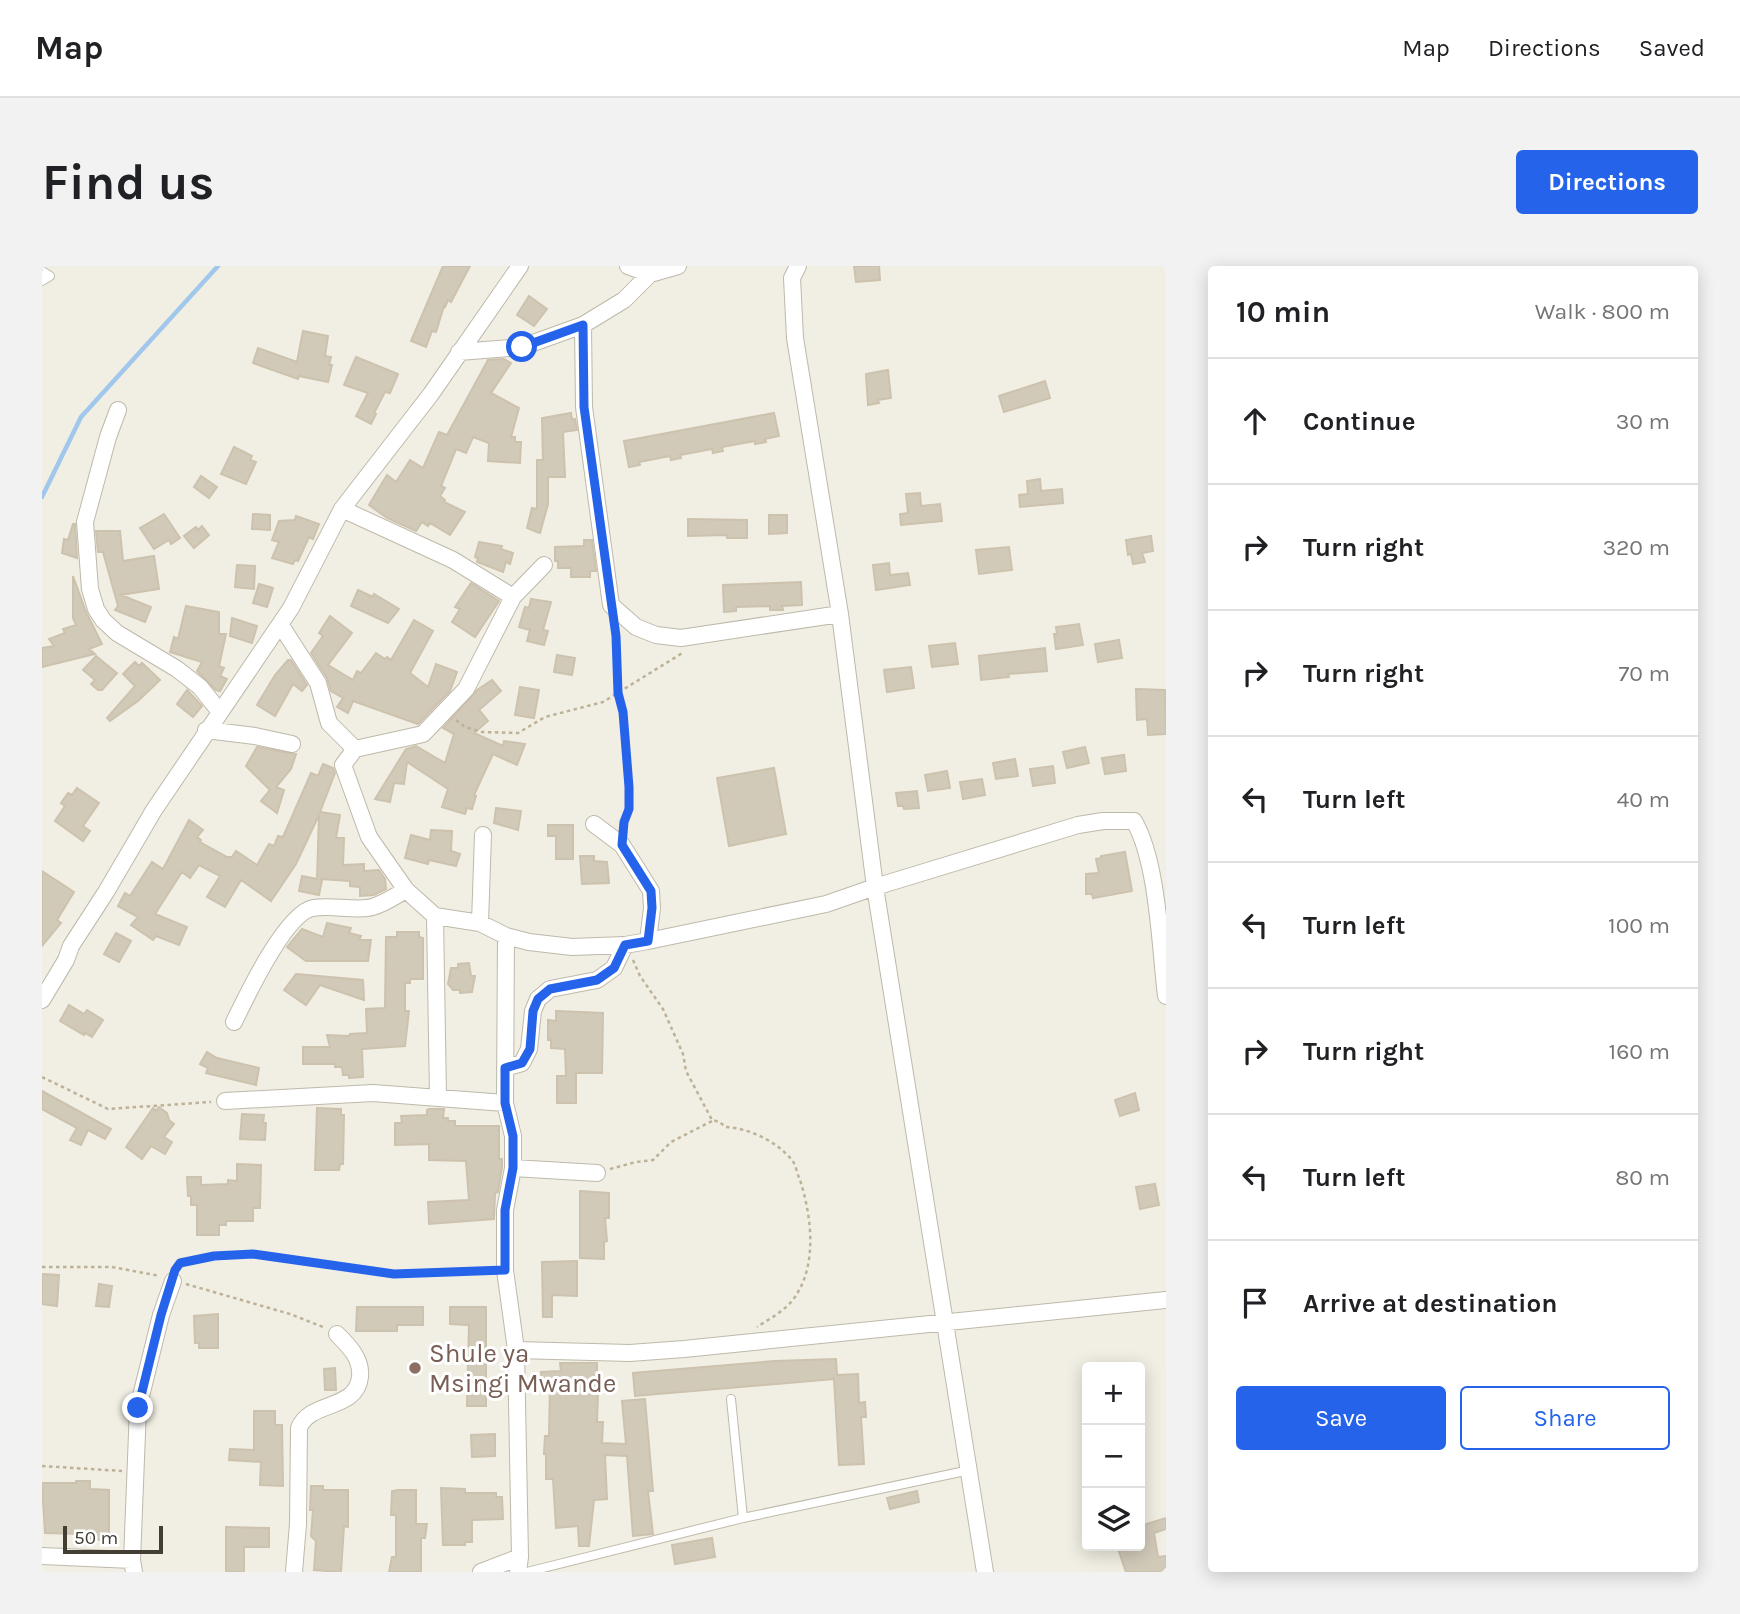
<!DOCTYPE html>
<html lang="en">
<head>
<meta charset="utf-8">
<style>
	:root { --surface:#fff; --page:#f2f2f2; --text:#202124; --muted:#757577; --line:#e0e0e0; --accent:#2563eb }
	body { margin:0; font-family:Karla,sans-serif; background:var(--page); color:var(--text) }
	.controls { position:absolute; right:21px; bottom:21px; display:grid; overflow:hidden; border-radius:7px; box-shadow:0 4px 18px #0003 }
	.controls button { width:63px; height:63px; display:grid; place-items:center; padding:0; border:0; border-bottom:2px solid var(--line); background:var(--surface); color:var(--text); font:35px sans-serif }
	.scale { position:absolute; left:21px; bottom:18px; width:100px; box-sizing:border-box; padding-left:7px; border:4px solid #423e34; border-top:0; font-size:19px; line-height:24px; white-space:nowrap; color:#423e34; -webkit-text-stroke:5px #fff; paint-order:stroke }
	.stop { position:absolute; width:21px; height:21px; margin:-16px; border:5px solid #2563eb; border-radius:50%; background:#fff }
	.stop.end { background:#2563eb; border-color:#fff; box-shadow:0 2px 7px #0008 }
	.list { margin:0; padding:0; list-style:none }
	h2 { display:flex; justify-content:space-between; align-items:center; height:91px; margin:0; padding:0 28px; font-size:30px }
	h2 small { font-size:23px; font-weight:400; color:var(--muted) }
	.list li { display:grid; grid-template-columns:46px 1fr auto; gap:21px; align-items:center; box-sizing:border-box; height:126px; padding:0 28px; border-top:2px solid var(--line) }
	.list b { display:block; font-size:26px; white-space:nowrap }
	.list em { font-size:23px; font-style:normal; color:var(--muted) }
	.actions { display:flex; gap:14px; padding:21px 28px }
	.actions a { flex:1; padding:16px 0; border:2px solid var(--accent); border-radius:7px; text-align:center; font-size:24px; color:var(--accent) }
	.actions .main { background:var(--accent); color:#fff }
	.icon { flex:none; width:38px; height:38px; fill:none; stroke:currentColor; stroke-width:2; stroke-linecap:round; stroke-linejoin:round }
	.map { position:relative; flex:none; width:1124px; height:1306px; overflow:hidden; border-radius:7px }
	header { display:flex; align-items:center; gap:42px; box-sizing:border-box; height:98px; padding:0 35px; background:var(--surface); border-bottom:2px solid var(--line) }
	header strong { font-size:33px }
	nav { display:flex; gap:38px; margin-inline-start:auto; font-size:24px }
	.intro { display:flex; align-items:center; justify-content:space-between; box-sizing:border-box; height:168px; padding:0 42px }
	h1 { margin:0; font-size:49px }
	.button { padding:18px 32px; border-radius:7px; background:var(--accent); color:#fff; font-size:24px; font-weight:700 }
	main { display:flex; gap:42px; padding:0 42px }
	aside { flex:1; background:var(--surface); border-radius:7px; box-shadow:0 4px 18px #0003 }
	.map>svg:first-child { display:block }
</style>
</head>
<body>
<header>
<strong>Map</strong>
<nav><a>Map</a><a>Directions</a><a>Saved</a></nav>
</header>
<div class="intro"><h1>Find us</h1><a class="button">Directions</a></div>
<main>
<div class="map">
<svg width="1124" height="1306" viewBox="0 0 1124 1306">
	<rect width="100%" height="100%" fill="#f1eee3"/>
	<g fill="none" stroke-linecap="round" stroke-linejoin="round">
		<path stroke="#a1c8ec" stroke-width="4.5" d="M0,231L39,151L176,0"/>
	</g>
	<path fill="#d2cab9" stroke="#ccc2ad" stroke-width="2" d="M401,0H428L409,36L406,34L403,41L402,40L394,66L390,65L384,81L369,75Z
		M812,0H837L838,14L814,16Z
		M487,30L505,43L492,60L475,49Z
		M261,65L286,70L283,90L289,91L287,99H290L286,116L257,110L256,113L211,97L216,82L255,96Z
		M314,91L356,108L348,127L343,126L332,147L334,148L329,158L314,150L326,127L302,119Z
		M462,93L469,97L449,127L477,142L469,171H473V176H479L478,197L446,195L447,177L431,171L424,187L414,183L399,220L403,222L398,230L403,234L402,236L423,246L408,269L388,257L386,260L380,256L374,265L345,252L327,239L345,209L354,216L368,194L381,202L397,166L405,169L446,94Z
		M846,104L849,132L836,134L837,137L826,139L824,108Z
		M1003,115L1008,132L962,146L957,130Z
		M529,147L530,154L533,153L535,164L521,166L523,211H506V238L498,267L495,266L485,262L490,242L495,243V194H501L500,152Z
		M732,147L737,170L723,173L724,176L713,178V175L680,181L681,185L671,187L670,183L638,189L639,192L629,194L628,190L597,196L598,199L587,201L582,175Z
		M192,181L210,190L208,194L214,196L204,218L179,208Z
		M159,210L175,221L167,232L152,221Z
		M998,213L999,225L1020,223L1021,237L978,241L977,229L986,228L985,215Z
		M878,227L879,240L898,238L900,255L859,259L858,248L866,247L864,228Z
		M122,248L138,272L129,278L127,274L112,283L98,262Z
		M211,248L228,249V264L210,263Z
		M727,249H745V267L727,268Z
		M254,250L277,258L271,273L267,271L256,295L253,294L251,298L230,292L237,276L230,274L237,255L253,254Z
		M646,253L705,254V272H685V269L646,270Z
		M31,258H33L35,292L20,287L22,273L26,274Z
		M160,260L167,269L152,282L142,270L154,261L156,264Z
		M54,265H78L81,295L112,290L117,323L79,329L109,341L103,356L73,344L76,340L61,286H56Z
		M1109,270L1111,285L1100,287L1103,296L1091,298L1089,288L1086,289L1084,274Z
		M542,274H550L554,305H548V311H529V302H516V295H513V281L542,280Z
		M437,276L460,280L459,283L471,287L468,298L464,296L461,306L435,296L436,292L433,291Z
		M967,281L970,304L937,308L934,284Z
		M847,297L848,309L866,307L868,319L834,324L831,299Z
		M195,299L213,300L212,323L193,321Z
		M31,310L44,346L60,378L47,383L53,388L0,401V382L12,380L7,373L23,367L21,363L34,359L31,352Z
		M759,316L760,339L740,340L741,344H728V340L694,341V345L682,346L681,319Z
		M429,317L457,335L433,371L410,356L418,343L413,341Z
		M217,318L231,322L225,341L211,337Z
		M316,324L331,331L332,328L357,343L346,357L309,340Z
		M489,333L509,336L501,364L506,365L502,379L485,375L488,364L477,361L483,341L487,342Z
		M144,340L177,346V368H184L177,400L182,402L178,410L185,413L178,425L174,424L155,405L160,396L128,386L132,371L136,373Z
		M288,350L310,367L286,399L311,414L315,405L319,407L334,387L343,393L345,391L349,394L372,354L391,365L368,407L386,421L394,398L415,406L408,425L376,458L311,435L306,447L295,441L301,432L289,425L285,412L269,387L281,370L277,367Z
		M190,352L215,360L210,377L188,370Z
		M1037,358L1041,379L1014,383L1012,368H1015L1014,361Z
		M1077,374L1080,392L1056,396L1053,378Z
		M913,377L916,398L890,401L887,380Z
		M1003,382L1005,405L966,408L967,411L939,414L937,390Z
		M515,389L533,392L530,409L512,406Z
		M54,390L75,407L60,424H56L49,418L53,414L41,404Z
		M246,394H249L265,419L260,425L251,418L233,450L215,439L233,409Z
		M93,396L97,400L100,397L118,414L96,435L68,455L65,452L93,420L81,408Z
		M869,401L872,422L845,426L842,404Z
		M450,414L459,425L437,444L446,455L432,467L461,480L462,475L483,478L475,499L451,488L432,529L434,530L430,543L425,542L423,548L400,541L406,523L365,496L362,518L352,517L348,536L333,533L364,483L374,480L403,497L412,468L401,462L435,424Z
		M478,421L497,424L492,452L473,449Z
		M1094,423L1123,424L1124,468L1106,469L1105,453L1095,454Z
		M145,424L160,440L151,451L135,438Z
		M215,481L254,488L249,503L234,521L242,524L235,547L219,535L228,524L204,500Z
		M1043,481L1047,497L1025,502L1021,486Z
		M1082,489L1084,505L1063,508L1060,492Z
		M973,493L976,510L954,513L951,497Z
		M281,498L291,502L293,507L278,546L298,549L294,572H302L301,599L322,598V605L337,604L343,613L344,623L332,629L318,630V621L308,620V615L278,613L280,614L277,629L257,625L260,610L275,613L277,549L254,598L229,635L199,614L183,641L165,631L178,610L157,599L148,612L140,606L113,648L145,661L137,679L114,670L111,674L89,659L96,651L76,640L83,627L88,630L110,596L121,603L147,554L161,564L155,571L159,574L158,576L185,591H190L194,585L215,599L227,578L232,580L236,570L241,571L269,507L276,510Z
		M1011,500L1013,517L991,520L988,503Z
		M732,502L744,568L687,580L675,512Z
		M905,505L908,522L886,525L883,509Z
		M940,513L943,529L921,533L918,516Z
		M35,522L57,537L41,560L48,565L41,575L13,555L23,540L19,537L26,527L30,529Z
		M875,525L877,542L862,543L861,540H856L854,527Z
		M454,542L479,545L476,564L452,557Z
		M506,559H531V593H514V570H506Z
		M389,564L410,565L409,585L418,588L414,600L387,594L386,598L363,592L369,569L388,574Z
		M1083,586L1090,625L1051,632L1050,628H1044V608L1057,607L1054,593L1059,592V590Z
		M538,590H552V595L565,596L567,617L540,618Z
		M0,605L32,626L15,654L19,657L0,680Z
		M285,657L309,662L307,667L319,670L317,674H329L326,695H264L245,681L260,663L281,671Z
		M355,666H377V671L381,672V713H368V717H363V745H367L363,780L320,783L321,811L307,812V809H301L300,801H293V798H261V781H288L285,769L307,770L308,768L325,767L324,743L343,742L344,671H355Z
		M74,667L89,675L77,696L62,688Z
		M427,697L429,710H433L430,726L418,727V724H411L406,718L409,702H416V698Z
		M254,708L321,714L322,734L278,719L264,739L242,724Z
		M27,739L42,748L45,744L61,754L50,771L43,767L42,769L18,755Z
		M514,745L561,747L560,807H534V837H515V810H524L523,783L509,782V774H506V754L514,755Z
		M165,786L175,792L217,802L214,819L164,807L166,802L158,798Z
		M0,825L69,863L63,873L46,864L39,879L28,874L35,862L0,843Z
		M1093,827L1097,844L1078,850L1073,834Z
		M117,841L125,847L127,854L132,858L122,871L130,876L123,888L109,880L100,893L84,881L111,842L114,845Z
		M275,842L299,843V849H302L301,898H298L297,904H273Z
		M387,843H402L401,852H406V855H413V860H457V893H460V901L456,926L453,927L452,953L387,958L386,936L427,934L424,895L387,894V878L353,879V857H360L359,850L385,849V844Z
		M200,848L222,849L221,857H224L223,874L198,873Z
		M195,898L219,899L218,942H211V955H184V959H177V969H155V939H149V930H146L145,911H159V919L186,918V914L195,915Z
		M1113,918L1117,939L1098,943L1094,921Z
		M538,925L567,927V952H563L565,975L562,976V993L538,992Z
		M535,995V1030L510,1029V1051H501L500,996Z
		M0,1008L17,1009L15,1040L0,1038Z
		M57,1018L70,1020L67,1041L54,1040Z
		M315,1041H381V1059H355V1065H314Z
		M408,1041H444V1140H425L427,1059L408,1058Z
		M176,1048V1082H157V1077H153L152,1050Z
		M794,1093L795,1109L816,1108L817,1137L823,1136L824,1151H819L822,1198L797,1199L792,1113L593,1130L591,1107L733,1095Z
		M518,1097H555V1114H560V1127H556L555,1156H561L560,1177L584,1178L580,1135L603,1133L611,1225H606L611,1268L591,1270L585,1190L563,1189L565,1233L552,1234L547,1280H537L536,1260L514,1262L511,1213H504V1188H502L503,1170H507L508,1119H500L499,1106L519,1105Z
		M293,1102L294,1124H283L282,1103Z
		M212,1145H233V1159H240L241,1220L218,1219L219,1196L187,1194L188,1183L212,1184Z
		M453,1168V1190L430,1191L429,1169Z
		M34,1215H48V1223L67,1224V1274L43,1273V1268L3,1267L0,1217H34Z
		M269,1220H281V1224H306V1261L302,1260L299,1306L272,1304L274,1275L269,1270L271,1244H268Z
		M399,1222L423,1223V1227H454V1231H460L461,1253L430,1254V1276H423V1279H401Z
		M356,1224H374V1258H385L383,1272H379V1306H347L350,1291H354V1249H349L350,1225Z
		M875,1225L877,1236L848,1243L845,1232Z
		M1124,1252V1263L1112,1267L1116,1291L1124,1290V1306H1084L1075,1280H1098V1260Z
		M184,1261L227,1262V1281H202V1306H184Z
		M670,1272L673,1291L633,1298L630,1279Z"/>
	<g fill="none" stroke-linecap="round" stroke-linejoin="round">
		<g stroke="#beb9aa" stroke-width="10">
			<path id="service" d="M0,5L8,10L0,15
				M689,1133L701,1252
				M485,1306L701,1252L928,1204"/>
		</g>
		<g stroke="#beb9aa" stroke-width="18">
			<path id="minor" d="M586,0L608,8L636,0
				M756,0L750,12L753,72L798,348L833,621L943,1306
				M541,59L542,141L569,339L594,361L614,369L639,372L798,348
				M417,86L480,81L541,59L582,34L608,8
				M76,144L66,171L43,256L48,323L54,343L61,354L75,367L135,403L158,421L178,446
				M300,243L411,294L471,331
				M502,299L471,331L424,423L381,468L313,483L301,499L327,571L364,624L393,650L438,657L464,670L487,676L530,681L583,679L606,675L784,638L833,621L1036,559L1061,555H1092C1116,596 1118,681 1124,730
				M238,358L276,417L287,457L313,483
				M164,464L213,470L250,478
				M552,558L580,579L609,625L610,642L606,675
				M393,650L396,831
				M438,657L441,569
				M464,670L463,837L471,870V902L463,944V1004L474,1084L478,1291L476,1306
				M0,734L24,694L29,680L64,626L112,544L249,342L300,243L389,128L478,0
				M192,756C204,731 244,647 271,642C289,639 307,644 325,642C337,641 353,630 364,624
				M463,802L480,797L487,783L491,745L496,733L508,723L555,714L572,702L583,679
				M183,835L331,827L463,837
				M471,902L555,907
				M474,1084L588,1087L642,1083L1124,1034
				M0,1290L90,1294
				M92,1306L90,1294L96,1142L119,1049L131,1015
				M252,1306L256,1258L257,1162C268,1134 314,1145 318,1111C320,1093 307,1080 295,1068
				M439,1306L478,1291"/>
		</g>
		<path stroke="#bdb298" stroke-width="2.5" stroke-dasharray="3.5 3.5" stroke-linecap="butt" d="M573,363L576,427L581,446L587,521V543L582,564
			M414,454L423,461L440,466L476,467L503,451L561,436L642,386
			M591,694L598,710L621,743L641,788L644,805L670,854L678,856L683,861C707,862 734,875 750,894C754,899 755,908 758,914C769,948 775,994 756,1026C747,1043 730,1051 715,1061
			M0,811L66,843L169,836
			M568,903L594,896L611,894L629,876L670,855
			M0,1001H70L118,1010
			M135,1002L138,997C213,978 277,1004 352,1008C384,1010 417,1005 449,1004
			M144,1018L248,1048L281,1061
			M0,1200L80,1205"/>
		<use href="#service" stroke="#fff" stroke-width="8"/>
		<use href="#minor" stroke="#fff" stroke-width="16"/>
	</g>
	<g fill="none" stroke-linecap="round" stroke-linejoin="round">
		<path stroke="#2563eb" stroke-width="9" d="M96,1142L119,1049L133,1004L138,997L172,990L211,988L352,1008L463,1004V944L471,902V870L463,837V802L480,797L488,783L491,745L496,733L508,723L555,714L572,702L583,679L606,675L610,642L609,625L580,579L582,556L587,543V521L581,446L576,427L574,370L542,141L541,59L480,81"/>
	</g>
	<circle fill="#8d6e63" stroke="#fff" stroke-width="2.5" cx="373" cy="1102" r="7"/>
	<g text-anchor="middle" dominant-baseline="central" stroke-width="6" stroke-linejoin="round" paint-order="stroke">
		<g font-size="26" fill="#785e54" stroke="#fff" text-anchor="start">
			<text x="387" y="1087">Shule ya<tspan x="387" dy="30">Msingi Mwande</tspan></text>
		</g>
	</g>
</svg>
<div class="controls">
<button>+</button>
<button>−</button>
<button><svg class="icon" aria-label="layers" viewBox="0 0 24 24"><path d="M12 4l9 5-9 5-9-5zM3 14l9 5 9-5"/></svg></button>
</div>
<div class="scale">50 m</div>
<div class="stop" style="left:480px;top:81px"></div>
<div class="stop end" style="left:96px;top:1142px"></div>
</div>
<aside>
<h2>10 min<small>Walk · 800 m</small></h2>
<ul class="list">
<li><svg class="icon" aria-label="ahead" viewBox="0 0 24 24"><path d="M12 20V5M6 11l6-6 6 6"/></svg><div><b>Continue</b></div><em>30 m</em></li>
<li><svg class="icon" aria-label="right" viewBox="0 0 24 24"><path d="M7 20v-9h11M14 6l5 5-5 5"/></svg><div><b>Turn right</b></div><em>320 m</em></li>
<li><svg class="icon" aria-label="right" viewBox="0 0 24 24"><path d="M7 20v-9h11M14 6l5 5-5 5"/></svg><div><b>Turn right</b></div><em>70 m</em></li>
<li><svg class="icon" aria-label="left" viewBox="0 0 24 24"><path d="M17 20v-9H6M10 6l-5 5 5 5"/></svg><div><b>Turn left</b></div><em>40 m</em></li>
<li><svg class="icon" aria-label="left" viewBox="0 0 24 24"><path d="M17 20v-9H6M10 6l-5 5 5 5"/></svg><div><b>Turn left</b></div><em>100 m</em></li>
<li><svg class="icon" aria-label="right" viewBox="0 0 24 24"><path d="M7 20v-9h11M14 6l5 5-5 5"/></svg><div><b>Turn right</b></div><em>160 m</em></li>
<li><svg class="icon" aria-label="left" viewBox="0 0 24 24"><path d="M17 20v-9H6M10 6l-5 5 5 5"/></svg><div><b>Turn left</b></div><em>80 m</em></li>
<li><svg class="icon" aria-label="arrive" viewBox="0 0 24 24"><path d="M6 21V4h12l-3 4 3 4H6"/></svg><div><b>Arrive at destination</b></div></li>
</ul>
<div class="actions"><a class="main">Save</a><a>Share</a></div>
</aside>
</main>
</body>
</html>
